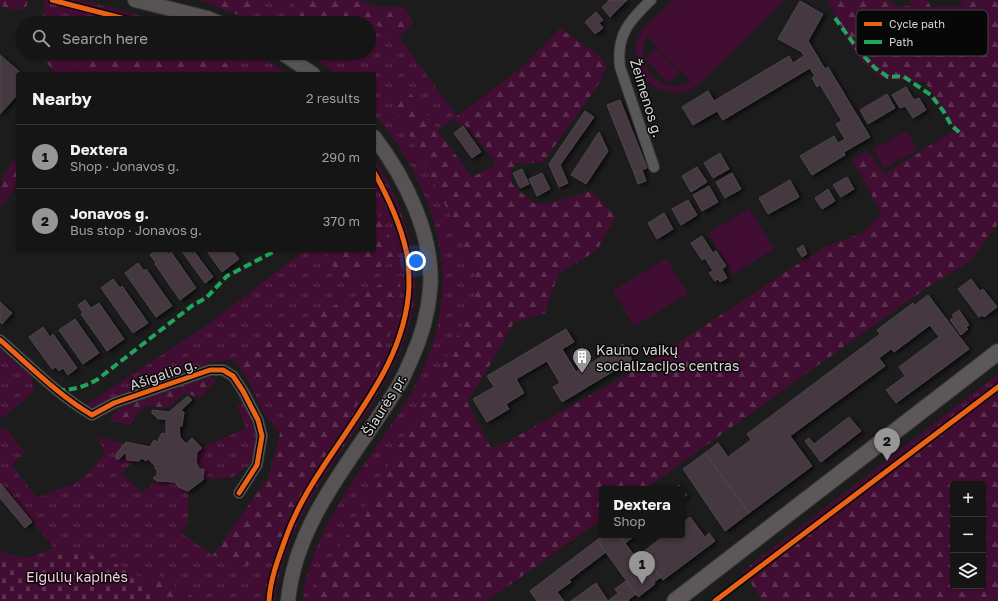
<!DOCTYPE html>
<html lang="en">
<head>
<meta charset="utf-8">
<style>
	:root { --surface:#161516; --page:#232223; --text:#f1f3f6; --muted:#9e9fa1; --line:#353435; --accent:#979596 }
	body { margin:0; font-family:"Golos Text",sans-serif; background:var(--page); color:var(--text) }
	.controls { position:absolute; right:12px; bottom:12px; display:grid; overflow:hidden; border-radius:4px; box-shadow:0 1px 3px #0004 }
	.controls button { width:36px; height:36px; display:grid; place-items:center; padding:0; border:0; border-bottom:1px solid var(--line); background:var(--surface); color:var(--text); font:20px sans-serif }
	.you { position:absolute; left:416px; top:261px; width:14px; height:14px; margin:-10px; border:3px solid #fff; border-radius:50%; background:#1a73e8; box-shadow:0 0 0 6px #1a73e833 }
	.badge { display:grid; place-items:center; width:26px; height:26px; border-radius:50%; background:var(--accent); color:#111; font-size:13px; font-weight:700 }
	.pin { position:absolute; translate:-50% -33px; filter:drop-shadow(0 1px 2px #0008) }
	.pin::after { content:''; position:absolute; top:21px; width:14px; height:12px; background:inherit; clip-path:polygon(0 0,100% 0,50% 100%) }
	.popup { position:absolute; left:599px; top:486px; width:86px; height:52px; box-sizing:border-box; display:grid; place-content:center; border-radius:4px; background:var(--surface); filter:drop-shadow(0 1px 3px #0005); font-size:13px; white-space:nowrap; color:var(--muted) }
	.popup b { font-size:15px; color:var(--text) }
	.popup::after { content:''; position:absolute; left:50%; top:100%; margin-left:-8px; border:8px solid transparent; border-top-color:var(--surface) }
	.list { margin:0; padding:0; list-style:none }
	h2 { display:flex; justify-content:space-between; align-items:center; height:52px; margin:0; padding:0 16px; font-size:17px }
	h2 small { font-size:13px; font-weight:400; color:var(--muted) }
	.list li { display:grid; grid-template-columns:26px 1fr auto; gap:12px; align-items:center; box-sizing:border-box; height:64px; padding:0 16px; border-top:1px solid var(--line) }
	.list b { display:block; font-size:15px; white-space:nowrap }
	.list p { margin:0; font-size:13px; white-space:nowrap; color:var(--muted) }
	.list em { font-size:13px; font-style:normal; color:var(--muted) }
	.icon { flex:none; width:22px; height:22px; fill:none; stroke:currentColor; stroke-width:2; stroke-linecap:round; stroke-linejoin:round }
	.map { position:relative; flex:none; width:998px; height:601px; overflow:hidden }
	.search { position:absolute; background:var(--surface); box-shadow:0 1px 3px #0004; left:16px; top:16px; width:360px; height:44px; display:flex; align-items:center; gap:10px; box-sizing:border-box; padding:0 14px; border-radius:22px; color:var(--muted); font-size:15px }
	.panel { position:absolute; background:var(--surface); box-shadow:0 1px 3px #0004; left:16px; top:72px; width:360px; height:180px; border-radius:4px }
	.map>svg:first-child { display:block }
</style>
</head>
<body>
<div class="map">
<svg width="998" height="601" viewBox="0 0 998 601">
	<defs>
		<pattern id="grass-tufts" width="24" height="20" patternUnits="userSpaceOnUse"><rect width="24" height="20" fill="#420d32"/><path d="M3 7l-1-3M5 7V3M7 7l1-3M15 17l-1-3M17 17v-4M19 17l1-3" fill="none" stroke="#5d304f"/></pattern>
		<pattern id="forest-firs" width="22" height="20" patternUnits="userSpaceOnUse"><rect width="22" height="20" fill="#420d32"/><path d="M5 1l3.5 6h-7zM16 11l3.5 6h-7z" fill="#5d304f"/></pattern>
		<pattern id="cemetery-stones" width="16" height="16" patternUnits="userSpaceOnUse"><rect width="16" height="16" fill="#420d32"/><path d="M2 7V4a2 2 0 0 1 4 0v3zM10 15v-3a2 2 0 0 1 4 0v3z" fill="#5d304f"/></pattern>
		<filter id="shadow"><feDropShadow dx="3" dy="2" stdDeviation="2" flood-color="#0009"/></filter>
	</defs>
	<rect width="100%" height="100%" fill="#1d1c1d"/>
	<path fill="url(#grass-tufts)" d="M45,0H82L167,23H42Z
		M259,0H292L302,23H256L246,18L259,5Z
		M374,24L399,37L457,116L438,130L406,87L396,111L414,143L457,229L475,275L476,298L441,369L372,495L334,556L311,591V601H302C312,527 362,471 401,410C423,377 438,338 442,298C447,246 428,193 401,150C396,142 390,134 385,127C382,123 375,118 374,113C372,106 374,83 374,74H336L309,53H369V25Z
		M61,53H75V71L61,70Z
		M185,53H253L289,74H245L229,64Z
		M374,160C391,184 403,211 409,240C413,255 416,271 415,288C414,335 388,379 363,418C326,474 282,532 275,601H199L157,574L147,584L130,569L77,550L26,564L0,557V551C27,562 28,558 54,548L0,483V429L4,428L8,431L25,453L11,465L37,498L76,483L90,471L105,453L97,436L125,444L116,454V459H119L126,452L127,460L135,461L121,473L142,493L157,481L175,482L178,487L188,491V522L181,533L213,555L234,567L253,563L254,571L271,559L306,488L330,451L401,276L296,323L234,359L206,364L153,383L94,408L85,405L206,326L305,250H324L341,281L396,261L387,229L374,209Z
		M0,349L32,377L33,391L27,398L0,419Z
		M998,374V393L906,464L749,581L742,572Z
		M250,384L285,400L280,434L265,415Z
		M245,402L256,436L253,457L250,464L233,477L203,480L204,470L199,469C196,461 195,454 202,448L246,428L237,405Z"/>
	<path fill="url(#forest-firs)" fill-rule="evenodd" d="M0,0H28L26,8L16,10L0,6Z
		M200,0H259V4L246,18Z
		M292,0H358L377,7H404L413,23L399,37L374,24L369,25V23H302Z
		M827,0H888L899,7L912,6L909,0H927L931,7H959L963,0H998V224L969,262L929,286L645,489H602V519L487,601H311V591L334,556L372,495L441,369L476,298L475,275L457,229L414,143L396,111L393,97L406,87L472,177L494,166V160L465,125H458L455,122L457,116L520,69L560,28L602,58L606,69L596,88L543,162L534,163H517L510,173L512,184L533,203L546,204L592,191L616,217L597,250L558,274L545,313L514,322L483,377L467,402L491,448L503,444L650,362L784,273L825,247L862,233L882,214L852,160L867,151L885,174L956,129L925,82L882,79L865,64L854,52Z
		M36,53H61V70L74,71L75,53H185L229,64L245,74H52L53,72L49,65Z
		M18,159V183L0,208C0,190 0,168 18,159Z
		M374,209L387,229L397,261L341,281L324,250H374Z
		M401,275L398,309L378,369L330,451L306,488L271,559L254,572L253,564L234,567L213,555L268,478L280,434L285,400L250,384L234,359L296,323Z
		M213,377L215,382L205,393L198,398L185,392L168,408C142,406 145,403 130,425L110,421L112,415L121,407L175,387Z
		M998,393V599L996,601H763L749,581ZM953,484H983V586H953Z
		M157,574L199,601H161L147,584Z"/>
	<path fill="url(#cemetery-stones)" d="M77,550L130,569L147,584L161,601H0V557L26,564Z"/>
	<path fill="#420d32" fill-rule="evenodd" d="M674,0H785L698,85C676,100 647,91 638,66C636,58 634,49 637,41C642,26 662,11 674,0ZM647,36L691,81C689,83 685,85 683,85C655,92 634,61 647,36Z
		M656,48L680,72L668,83L645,59Z
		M907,131L917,150L884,168L873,149Z
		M749,209L774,249L733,274L708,233Z
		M666,258L688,294L634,326L613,291Z"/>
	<path fill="#453841" stroke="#494848" filter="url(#shadow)" d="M608,0H627L610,17L602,7L608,2Z
		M800,1L823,14L808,41L825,69L828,67L870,137L844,152L845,155L812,175L800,156L834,136L838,143L845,139L836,124L842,121L820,85L817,87L812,78L815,76L810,68L723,120L717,111L693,125L682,107L708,91L714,101L789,56L793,63L804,56L802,52L778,39Z
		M596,12L603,20L599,23L603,28L595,34L585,22Z
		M0,55L22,74H18V94L0,114Z
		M906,87L914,100L919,98L926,110L913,118L905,106L900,108L892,95Z
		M887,94L895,108L868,124L860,110Z
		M620,100L647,168L634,173L607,105Z
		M585,111L594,117L560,165L568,183L559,187L549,164Z
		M463,126L481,152L472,158L454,133Z
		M599,132L608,151L586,184L571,175Z
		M720,153L729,169L713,178L704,163Z
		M697,167L707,182L691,192L682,176Z
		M522,169L529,184L520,188L513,173Z
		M642,170L646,181L638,184L634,173Z
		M542,173L550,189L537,196L529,179Z
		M732,173L741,189L725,198L716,182Z
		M847,177L854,189L841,197L833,185Z
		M790,180L799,197L768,214L759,198Z
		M709,186L718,202L702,211L693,195Z
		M828,189L835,201L822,209L815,198Z
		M688,200L697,215L681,225L672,209Z
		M664,213L673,229L657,239L648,223Z
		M702,236L713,253L716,251L726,266L722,269L727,278L720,282L718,279L715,281L709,273L713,271L705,258L702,260L691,243Z
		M803,245L807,254L802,257L797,249Z
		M157,250H165L168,254L171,252L196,288L180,300L155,264L156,263L150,255Z
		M181,250H193L213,277L205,283Z
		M206,250H232L239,259L222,272Z
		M138,263L144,271L146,269L172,306L156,317L125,273Z
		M113,279L120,288L122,286L148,323L133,333L101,288Z
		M971,279L980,291L983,289L997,307L984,317L982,315L979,317L958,289Z
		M928,295L969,349L896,403L886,390L905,376L899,367L939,337L930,325L894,352L891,349L879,358L885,366L790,436L812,466L749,513L705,453L718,443L728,457L751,440L747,434L880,334L877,330L913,303L915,305Z
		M85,300L91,308L99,303L124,339L107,351L81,314L83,313L78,305Z
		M0,302L12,313L2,324L0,322Z
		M959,310L969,325L966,327L968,329L961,335L950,320L954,317L952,315Z
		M75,319L99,353L83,364L59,330Z
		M43,327L50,337L53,334L77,368L68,375L63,368L59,371L56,367L52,369L29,337Z
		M566,329L574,342L562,349L576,372L623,344L632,360L562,402L553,387L560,383L547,361L516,379L524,393L506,404L509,409L487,422L473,399L494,387L487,376Z
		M188,396L192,400L181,410L184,412L182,426H179L180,437L186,444L192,438L202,448L197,452L196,462L199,469H204L203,480L188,491L178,487L175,482L157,481L153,478L157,475V469H155V466L148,459L146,461L142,458L139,461L127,460L126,452L119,459H116V454L126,442L150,447L154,440L158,442L159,438L162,433L166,434V419H158L152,413V410L169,412Z
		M849,417L861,431L821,462L805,441L809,438L814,444Z
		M705,453L749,513L725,531L683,469Z
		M0,483L32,522L25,528L0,498Z
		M679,485L687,495L682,499V489H674Z
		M690,517L705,537L709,533L715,541L663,580L642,553L665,535H682V523Z
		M605,535H619L655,584L638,597L597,540Z
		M619,535H636L625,543Z
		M597,540L606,552L569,580L571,582L557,592L564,601H537L530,591Z
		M651,564L661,577L654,582L644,569Z
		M626,581L636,594L628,600L629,601H608L618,593L615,589Z
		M596,583L608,601H571Z"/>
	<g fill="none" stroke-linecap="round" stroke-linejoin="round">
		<g stroke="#393839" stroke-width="12">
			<path id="street" d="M651,0C629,21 616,35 620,67L654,167
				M0,340C30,366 58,395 92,415L114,403L210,370H223L233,376L243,391L258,420L262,436L257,465L239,493"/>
		</g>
		<g stroke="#393839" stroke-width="16">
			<path id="secondary" d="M135,0L207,18L219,23
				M282,53L313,74
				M288,601C296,517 358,454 399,385C404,377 407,368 411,360C421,338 428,315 430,290C435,238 405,177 374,137"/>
		</g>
		<g stroke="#393839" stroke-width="18">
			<path id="primary" d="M675,601L998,352"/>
		</g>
		<use href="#street" stroke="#595858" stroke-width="10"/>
		<use href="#secondary" stroke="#575355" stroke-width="14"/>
		<use href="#primary" stroke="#5e575a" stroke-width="16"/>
		<path stroke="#20a55d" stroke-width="4" stroke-dasharray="8 4" stroke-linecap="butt" d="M835,18L859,51L875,68L888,77L903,76L931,95L944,112L951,125L961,134
			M57,391C74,389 83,388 98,379L193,305L206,298L227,276L277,250"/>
		<g stroke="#080707" stroke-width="8">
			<path id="cycleway" d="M52,0L141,23
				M0,340C30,366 58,395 92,415L114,403L210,370H223L233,376L243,391L258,420L262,436L257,465L239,493
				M269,601C270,580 278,559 285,540C296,508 314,480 333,452C367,401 406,351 409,287C409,275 409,262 406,250C400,223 388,197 374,172
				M715,601L998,387"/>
		</g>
		<use href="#cycleway" stroke="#ea6118" stroke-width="5"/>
	</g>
	<defs>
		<g id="building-pin" transform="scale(1)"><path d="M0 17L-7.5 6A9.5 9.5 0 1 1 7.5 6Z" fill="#979596" stroke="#080707"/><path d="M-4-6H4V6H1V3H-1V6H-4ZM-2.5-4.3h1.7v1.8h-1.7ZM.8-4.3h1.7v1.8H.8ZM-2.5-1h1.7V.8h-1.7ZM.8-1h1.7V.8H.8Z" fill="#fff"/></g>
	</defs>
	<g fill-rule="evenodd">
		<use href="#building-pin" x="582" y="357"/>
	</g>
	<g text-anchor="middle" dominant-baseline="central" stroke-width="3" stroke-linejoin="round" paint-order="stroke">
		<g font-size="14" fill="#d8d6d7" stroke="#080707">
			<text transform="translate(647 98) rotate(73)">Žeimenos g.</text>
			<text transform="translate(163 374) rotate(-19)">Ašigalio g.</text>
			<text transform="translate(384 405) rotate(-58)">Šiaurės pr.</text>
		</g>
		<g font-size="14" fill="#d8d6d7" stroke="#080707" text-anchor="start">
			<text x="596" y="349">Kauno vaikų<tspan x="596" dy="16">socializacijos centras</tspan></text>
		</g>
		<g font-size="14" fill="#f6c9e2" stroke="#080707">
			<text x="77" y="576">Eigulių kapinės</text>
		</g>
	</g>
	<rect x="856" y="10" width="132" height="46" rx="6" fill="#080707" stroke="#464545" stroke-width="1"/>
	<rect x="864" y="22" width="18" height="4" fill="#ea6118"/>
	<rect x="864" y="40" width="18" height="4" fill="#20a55d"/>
	<g font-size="11" fill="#d8d6d7">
		<text x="889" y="28">Cycle path</text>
		<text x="889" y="46">Path</text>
	</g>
</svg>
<div class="controls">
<button>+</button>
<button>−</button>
<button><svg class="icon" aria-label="layers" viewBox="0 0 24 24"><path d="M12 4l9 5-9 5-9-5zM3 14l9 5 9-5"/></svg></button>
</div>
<div class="you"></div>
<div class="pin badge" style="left:642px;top:584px">1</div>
<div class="popup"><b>Dextera</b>Shop</div>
<div class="pin badge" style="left:887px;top:461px">2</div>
<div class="search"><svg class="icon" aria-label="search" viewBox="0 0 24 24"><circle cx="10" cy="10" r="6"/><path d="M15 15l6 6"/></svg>Search here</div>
<section class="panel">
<h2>Nearby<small>2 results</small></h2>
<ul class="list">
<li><span class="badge">1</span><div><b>Dextera</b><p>Shop · Jonavos g.</p></div><em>290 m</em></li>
<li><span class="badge">2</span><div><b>Jonavos g.</b><p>Bus stop · Jonavos g.</p></div><em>370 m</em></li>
</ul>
</section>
</div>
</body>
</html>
